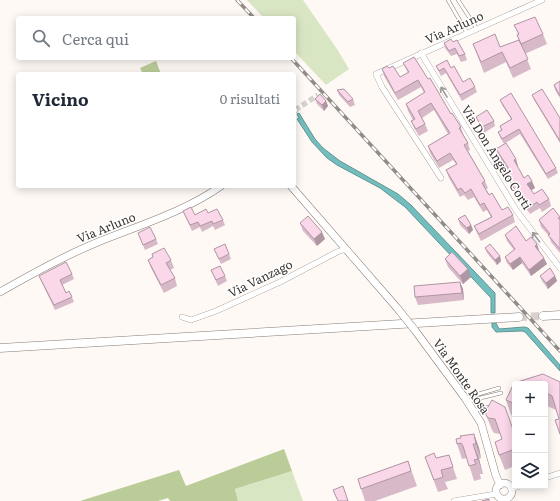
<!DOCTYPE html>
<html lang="it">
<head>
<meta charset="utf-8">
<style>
	:root { --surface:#fff; --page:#f2f2f3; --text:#1f2937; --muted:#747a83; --line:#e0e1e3 }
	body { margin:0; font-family:Literata,serif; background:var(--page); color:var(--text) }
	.controls { position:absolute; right:12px; bottom:12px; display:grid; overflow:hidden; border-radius:4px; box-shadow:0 2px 10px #0003 }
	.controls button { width:36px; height:36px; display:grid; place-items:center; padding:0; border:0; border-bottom:1px solid var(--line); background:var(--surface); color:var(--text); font:20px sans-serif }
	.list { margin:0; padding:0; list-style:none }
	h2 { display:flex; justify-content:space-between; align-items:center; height:52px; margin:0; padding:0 16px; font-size:17px }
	h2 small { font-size:13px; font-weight:400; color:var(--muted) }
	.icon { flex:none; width:22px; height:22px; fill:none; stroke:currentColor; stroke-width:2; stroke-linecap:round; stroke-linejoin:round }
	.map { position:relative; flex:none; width:560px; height:501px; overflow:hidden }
	.search { position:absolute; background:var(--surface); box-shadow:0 2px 10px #0003; left:16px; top:16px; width:280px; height:44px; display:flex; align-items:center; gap:10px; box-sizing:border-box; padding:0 14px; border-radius:4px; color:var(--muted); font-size:15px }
	.panel { position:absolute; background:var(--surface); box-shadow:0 2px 10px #0003; left:16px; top:72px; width:280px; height:116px; border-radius:4px }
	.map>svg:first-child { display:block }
</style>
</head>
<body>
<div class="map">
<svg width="560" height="501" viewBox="0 0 560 501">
	<rect width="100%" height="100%" fill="#fff9f5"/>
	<path fill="#d9e6c4" d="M247,0H303L337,49L349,69L326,85L294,51V18H264Z
		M292,471L303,501H238L235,489Z"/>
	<path fill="#bacd98" d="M156,61L161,74H143L140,68Z
		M284,449L292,471L235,489L238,501H170L168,498L158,501H80L179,470L186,486Z"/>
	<path fill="#72bebe" stroke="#629594" d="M299,113L315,139L323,148L340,161L398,194L411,205L495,293V313H491V298L405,207L380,188L337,165L327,158L312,142L297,119L299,118L297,114Z
		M492,323H496L499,329L524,327L528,328L560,365V371L525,332L522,331L496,332L492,327Z"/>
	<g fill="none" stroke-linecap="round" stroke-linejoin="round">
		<path stroke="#d8d2ce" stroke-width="5.5" stroke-dasharray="5.5 3" stroke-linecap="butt" d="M295,110L318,95"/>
		<path stroke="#d8d2ce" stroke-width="8" stroke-dasharray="8 4" stroke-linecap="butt" d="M519,317L543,316"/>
		<g stroke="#887c73" stroke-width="4">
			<path id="service" d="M448,0L467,33
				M458,0L477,29
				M465,398L499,388
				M468,401L501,393
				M474,411L485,407L492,408"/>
		</g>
		<g stroke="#887c73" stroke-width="6">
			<path id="minor" d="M421,53L516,210L560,268
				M294,110H295
				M441,178L382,87L376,74L542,0
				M182,317L191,320L216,311L280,282L337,252L346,249
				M545,478L560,473
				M511,489L520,486
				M454,501L496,494"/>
		</g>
		<g stroke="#887c73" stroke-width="8">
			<path id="tertiary" d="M291,186L398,309
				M0,292C32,274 64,256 98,242C140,225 184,212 221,186
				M414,329L465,398L481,423L496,476L500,485
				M496 491a8 8 0 1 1 16 0a8 8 0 1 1-16 0Z"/>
		</g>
		<g stroke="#887c73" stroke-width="9">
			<path id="secondary" d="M543,316L560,315
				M0,348L519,317"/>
		</g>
		<use href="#service" stroke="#fff" stroke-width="3"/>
		<use href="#minor" stroke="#fff" stroke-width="5.5"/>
		<use href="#tertiary" stroke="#fff" stroke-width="7"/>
		<use href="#secondary" stroke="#fff" stroke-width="8"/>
		<g stroke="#928c88" stroke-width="3.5">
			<path id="rail" d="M237,0L254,18
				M291,58L560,351"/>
		</g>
		<use href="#rail" stroke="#fff" stroke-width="2" stroke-dasharray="6" stroke-linecap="butt"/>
		<g stroke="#887c73" stroke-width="8" stroke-linecap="butt">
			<path id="tertiary-bridge" d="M398,309L414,329"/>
		</g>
		<use href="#tertiary-bridge" stroke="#fff" stroke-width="7"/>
	</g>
	<path fill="#d7b9c8" d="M514,25L543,34L547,44L525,54L531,69L513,78L506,62L484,73L473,44L500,47L519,40L518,34Z
		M453,42L465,54L467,60L461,62L457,54L451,56L445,48L444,43Z
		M403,63L428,79L451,114L461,127L463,134L468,143L470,150L468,151L485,181L488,188L486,189L489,195L502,210L513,215L515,222L481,241L477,233L474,226L491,217L487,210L483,212L474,197L468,200L464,195L460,197L449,178L446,170L456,164L453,160L439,168L430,153L428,146L448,134L434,110L422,118L425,124L428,131L419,136L414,128L411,121L413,120L408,111L406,104L424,93L421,87L398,100L384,76L382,69L389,68L400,77L408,73Z
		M436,66L451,68L463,82L475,87L477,92L462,101L446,73L441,76Z
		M560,81V98L555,90L554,85Z
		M337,90L353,99L355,105L350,107L339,95Z
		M532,95L560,118V143L534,100Z
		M315,99L326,101L328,106L324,111L317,104Z
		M500,100L556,168L558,173L548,179L520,134L504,144L500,137L498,132L501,130L500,126L511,119L502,105Z
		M476,117L494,121L495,126L484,133L478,122Z
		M496,149L518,166H517L524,178L535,188L531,190L534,194L549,199L551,206L542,212L540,208L530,214L515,192L508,177L505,170L507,169L498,155Z
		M183,211L195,215L208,213L223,220L225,225L215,230L213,226L202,232L200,227L192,231Z
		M560,217V253L551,242L549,236L541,227L539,220Z
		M458,219L471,225L473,230L469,234L460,225Z
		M300,223L325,239L317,246L303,231Z
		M138,233L156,239L158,244L145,250Z
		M505,235L526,241L539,250V251L547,264L531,276L522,263L513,270L507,263L505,257L514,250L507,241Z
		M485,248L500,256L501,261L497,265L487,253Z
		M214,249L229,254L231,259L221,264Z
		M152,254L171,260L174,268L170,270L175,278L177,286L164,293L151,268L148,260L153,257Z
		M445,259L471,277L463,284L448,267Z
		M211,270L225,276L227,281L218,286Z
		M72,274L74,279L62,285L66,293L72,297L74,302L55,310L41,281L39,276Z
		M540,276H555L557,281L548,289L542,281Z
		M460,282L463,289L464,300L418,305L415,297Z
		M560,382V435L555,420L559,419L556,410L545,405V384H515V416L511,415L506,400L514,383Z
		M486,409L515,435V466L505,470L499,455L502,439L500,434L494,433L492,430L486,415Z
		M474,434L479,448L481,458L479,459L483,474H480L481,479L474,481L467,458L462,459L457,444L461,438Z
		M449,455L457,479L445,482L448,489L438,492L425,457L436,458Z
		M408,461L417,486L375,501H365L358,479Z"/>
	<path fill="#af96a3" d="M326,101L328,106L324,111L322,105Z
		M516,159L518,166L517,167L514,160Z
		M532,181L535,188L530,191L527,184Z
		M471,225L473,230L469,234L467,228Z
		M322,232L325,239L317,246L314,239Z
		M537,244L539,250L537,252L535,246Z
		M500,256L501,261L497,265L495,260Z
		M520,257L522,263L513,270L510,264Z
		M544,258L547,264L531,276L529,270Z
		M468,269L471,277L463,284L460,276Z
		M555,276L557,281L548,289L546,283Z
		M460,282L463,289L464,300L462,293Z
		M474,434L479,448L481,458L476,444Z
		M473,444L479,459L483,474Z"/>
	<path fill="#fad7e9" stroke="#af96a3" d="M535,17L543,34L521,44L517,35L519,34L514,25Z
		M495,34L500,47L519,40L528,59L510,68L502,52L481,62L473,44Z
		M451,39L453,42L457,40L465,54L459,56L455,48L449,51L444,43Z
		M414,57L428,79L430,78L451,114L452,113L461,127L459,128L468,143L464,145L485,181L482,183L489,195L492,193L502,210L508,207L513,215L479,234L474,226L492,217L484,203L480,205L471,189L465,193L461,188L458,190L446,170L457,164L450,153L437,161L428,146L450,133L431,103L418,111L425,124L416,129L411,121L415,119L406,104L425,92L418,80L395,93L382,69L387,66L389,68L393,66L400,77L409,72L403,63Z
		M447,60L451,68L454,66L463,82L470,78L475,87L460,95L444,68L439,71L436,66Z
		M560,81V96L554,85Z
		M344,89L353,99L348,102L337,90Z
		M542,89L560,118V141L532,95Z
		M511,93L556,168L546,174L519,129L502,139L498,132L502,130L500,126L512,119L500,100Z
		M320,94L326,101L322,105L315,99Z
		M487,110L494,121L482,127L476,117Z
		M506,143L516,159L514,160L524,178L528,175L532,181L527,184L534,194L542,189L549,199L539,205L537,202L528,208L512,185L505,170L509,169L496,149Z
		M191,207L195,215L206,209L208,213L217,209L223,220L213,224L212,221L200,226L198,222L190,225L183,211Z
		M553,208L560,217L558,218L560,220V249L548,235L550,234L539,220Z
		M465,215L471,225L467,228L458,219Z
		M308,216L322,232L314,239L300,223Z
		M516,226L526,241L531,237L537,244L535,246L544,258L529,270L520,257L510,264L505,257L515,249L505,235Z
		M150,227L156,239L143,245L138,233Z
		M225,244L229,254L219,259L214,249Z
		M490,244L500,256L495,260L485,248Z
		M164,248L171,260L166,263L175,278L161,285L148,260L153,257L152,254Z
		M452,252L468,269L460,276L445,259Z
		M66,262L72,274L60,280L66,293L69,291L72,297L54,305L39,276Z
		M220,266L225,276L216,280L211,270Z
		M550,268L555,276L546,283L540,276Z
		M460,282L462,293L415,297L414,286Z
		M543,374L560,382V434L555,420L559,419L552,396L545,392V384H515V404L506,400L514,383Z
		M492,400L505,407L515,435V449L499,455L495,442L502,439L495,419L488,418L486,415V409L488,407Z
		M474,434L476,444H473L478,459L474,460L476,464L469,466L463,446L461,443L457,444L456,439L461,438L460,436Z
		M434,453L436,458L449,455L453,467L441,470L443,477L434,480L425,457Z
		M408,461L411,471L361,489L358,479Z
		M343,486L348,501H338L333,490Z
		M489,499V501H482Z"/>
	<defs><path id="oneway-shaft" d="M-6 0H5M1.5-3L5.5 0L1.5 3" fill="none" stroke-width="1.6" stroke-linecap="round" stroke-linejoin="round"/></defs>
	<g stroke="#9d9a98">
		<use href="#oneway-shaft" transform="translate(444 92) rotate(-121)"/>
		<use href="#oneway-shaft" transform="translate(536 237) rotate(-127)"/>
	</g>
	<g text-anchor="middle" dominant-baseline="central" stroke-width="3" stroke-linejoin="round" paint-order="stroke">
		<g font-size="12" fill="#3b3531" stroke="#fff">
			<text transform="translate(454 27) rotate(-24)">Via Arluno</text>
			<text transform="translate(497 157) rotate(58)">Via Don Angelo Corti</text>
			<text transform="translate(106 227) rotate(-22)">Via Arluno</text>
			<text transform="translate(260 278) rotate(-26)">Via Vanzago</text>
			<text transform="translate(462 376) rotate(55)">Via Monte Rosa</text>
		</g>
	</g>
</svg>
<div class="controls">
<button>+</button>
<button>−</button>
<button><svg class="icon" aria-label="layers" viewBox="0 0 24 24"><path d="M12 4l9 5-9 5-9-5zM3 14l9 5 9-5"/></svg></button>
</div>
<div class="search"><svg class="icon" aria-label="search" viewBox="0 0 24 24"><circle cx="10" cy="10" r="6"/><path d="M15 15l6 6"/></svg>Cerca qui</div>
<section class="panel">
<h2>Vicino<small>0 risultati</small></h2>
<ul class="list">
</ul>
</section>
</div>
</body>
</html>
